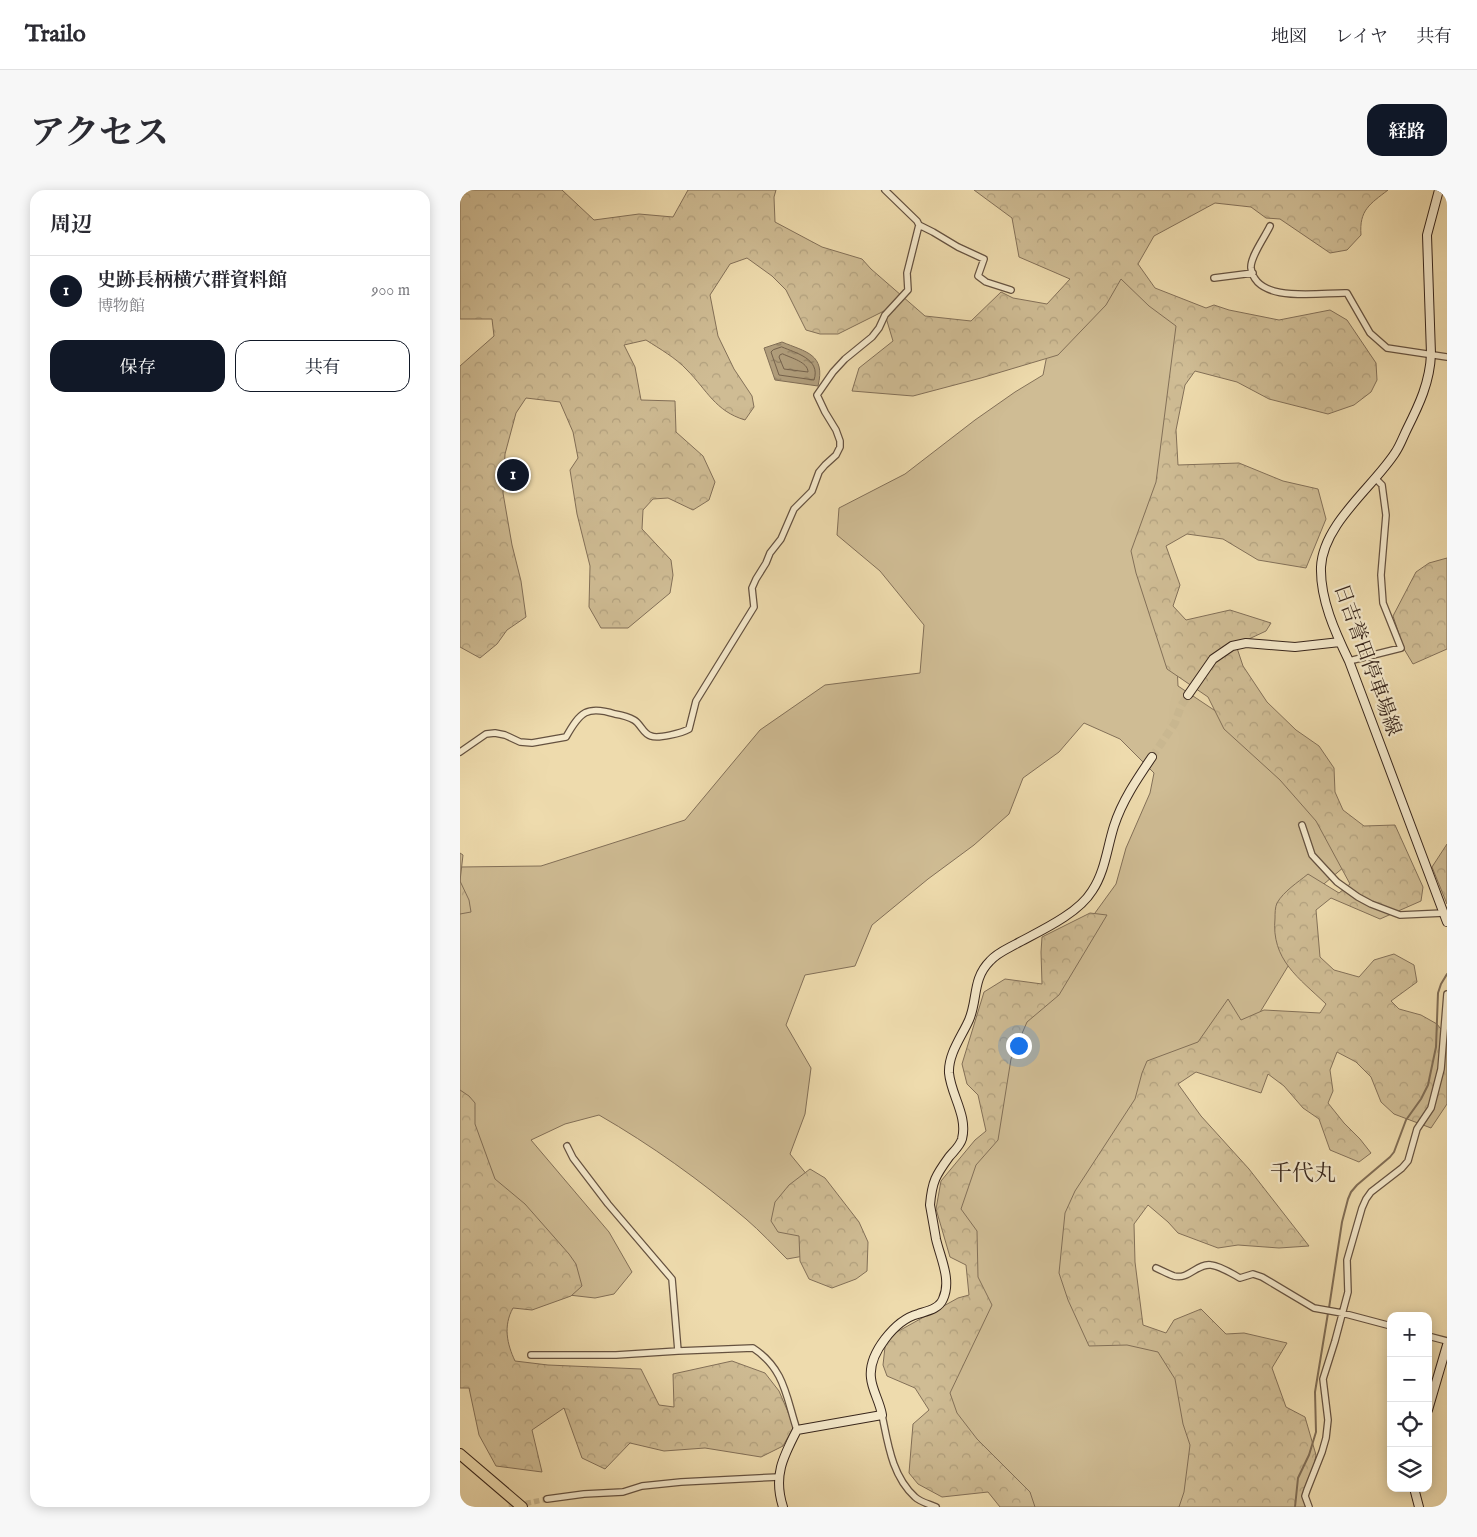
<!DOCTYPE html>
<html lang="ja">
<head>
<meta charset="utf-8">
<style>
	:root { --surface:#fff; --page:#f7f7f7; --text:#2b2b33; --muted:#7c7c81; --line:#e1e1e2; --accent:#111827 }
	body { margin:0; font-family:"IM FELL English","Noto Serif JP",serif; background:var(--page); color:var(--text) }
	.controls { position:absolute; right:15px; bottom:15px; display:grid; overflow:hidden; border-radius:10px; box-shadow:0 2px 12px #0003 }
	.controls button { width:45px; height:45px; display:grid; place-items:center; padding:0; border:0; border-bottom:1px solid var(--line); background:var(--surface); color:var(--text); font:25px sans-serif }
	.you { position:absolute; left:558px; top:855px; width:18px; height:18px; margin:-12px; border:4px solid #fff; border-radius:50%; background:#1a73e8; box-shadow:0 0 0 8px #1a73e833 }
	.badge { display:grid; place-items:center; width:32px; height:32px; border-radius:50%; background:var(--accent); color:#fff; font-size:16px; font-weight:700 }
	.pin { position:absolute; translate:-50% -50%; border:2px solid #fff; box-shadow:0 1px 5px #0006 }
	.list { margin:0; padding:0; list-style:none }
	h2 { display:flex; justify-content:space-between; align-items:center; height:65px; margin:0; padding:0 20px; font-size:21px }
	h2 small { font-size:16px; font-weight:400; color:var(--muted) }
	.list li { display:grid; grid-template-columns:32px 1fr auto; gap:15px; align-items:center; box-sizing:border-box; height:70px; padding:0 20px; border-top:1px solid var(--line) }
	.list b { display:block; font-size:19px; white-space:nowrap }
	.list p { margin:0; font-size:16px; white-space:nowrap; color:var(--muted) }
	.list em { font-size:16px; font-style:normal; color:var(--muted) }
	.actions { display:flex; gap:10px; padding:15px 20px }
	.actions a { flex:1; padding:11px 0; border:1px solid var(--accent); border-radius:15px; text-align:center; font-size:18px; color:var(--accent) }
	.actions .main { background:var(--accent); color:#fff }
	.icon { flex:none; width:28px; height:28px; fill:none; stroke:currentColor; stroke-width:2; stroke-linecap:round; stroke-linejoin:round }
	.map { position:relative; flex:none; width:987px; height:1317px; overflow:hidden; border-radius:15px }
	header { display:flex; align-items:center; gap:30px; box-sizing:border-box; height:70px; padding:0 25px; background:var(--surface); border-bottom:1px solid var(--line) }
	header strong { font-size:24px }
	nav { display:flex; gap:28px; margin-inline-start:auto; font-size:18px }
	.intro { display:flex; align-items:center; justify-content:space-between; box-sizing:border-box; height:120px; padding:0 30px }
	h1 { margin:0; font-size:35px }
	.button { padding:12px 22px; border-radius:15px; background:var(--accent); color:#fff; font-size:18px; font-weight:700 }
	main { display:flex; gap:30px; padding:0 30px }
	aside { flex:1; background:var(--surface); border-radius:15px; box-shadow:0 2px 12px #0003 }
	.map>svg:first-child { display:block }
</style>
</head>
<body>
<header>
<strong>Trailo</strong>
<nav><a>地図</a><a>レイヤ</a><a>共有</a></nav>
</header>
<div class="intro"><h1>アクセス</h1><a class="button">経路</a></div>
<main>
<aside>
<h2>周辺<small></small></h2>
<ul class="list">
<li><span class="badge">1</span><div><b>史跡長柄横穴群資料館</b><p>博物館</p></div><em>900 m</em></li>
</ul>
<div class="actions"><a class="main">保存</a><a>共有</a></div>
</aside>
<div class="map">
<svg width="987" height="1317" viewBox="0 0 987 1317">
	<defs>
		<pattern id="forest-crowns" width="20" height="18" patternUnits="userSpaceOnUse" patternTransform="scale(1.25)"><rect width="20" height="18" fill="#cfbc94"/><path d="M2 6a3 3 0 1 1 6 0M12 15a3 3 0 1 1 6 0" fill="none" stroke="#b2a17f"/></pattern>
		<pattern id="water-ripples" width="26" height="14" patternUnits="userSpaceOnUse" patternTransform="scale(1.25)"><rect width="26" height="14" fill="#b09d7b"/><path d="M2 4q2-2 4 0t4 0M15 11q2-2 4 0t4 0" fill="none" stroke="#908064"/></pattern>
	</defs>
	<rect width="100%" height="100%" fill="#eedbad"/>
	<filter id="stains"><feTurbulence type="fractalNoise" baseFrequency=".004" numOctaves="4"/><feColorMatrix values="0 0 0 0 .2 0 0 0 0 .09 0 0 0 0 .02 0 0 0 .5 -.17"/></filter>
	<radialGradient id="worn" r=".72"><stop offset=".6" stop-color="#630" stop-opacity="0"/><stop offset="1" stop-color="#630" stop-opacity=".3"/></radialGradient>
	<path fill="#cfbc94" stroke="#837058" d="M662,75L733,141L697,336L716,454L718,496L766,528L792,549L891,671L845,710L833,768L788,842L713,880L630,1111L723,1164L737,1201L729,1315L717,1317H559L471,1197L519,1110L491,999L528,950L531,908L566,818L656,694L666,658L690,603L694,583L660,549L624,533L599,562L563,588L549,624L514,655L468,689L412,735L395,776L345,785L326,835L351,878L345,924L330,964L357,997L366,1062L327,1069C314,1056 300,1041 286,1029C240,990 191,955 139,925L105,934L71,950L149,1042L172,1082L154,1104L135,1108L74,1101L0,1131V677L81,676L225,630L300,540L365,495L460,483L464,435L420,381L377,345L379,318L445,284L515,230L555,202L583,185L590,150Z"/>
	<path fill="url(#forest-crowns)" stroke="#837058" d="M0,0H102L134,30L179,24L213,27L228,0H316L314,7L315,32L362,57L402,69L411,79L465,126L511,131L541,102L553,108L587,114L610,89L559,67L552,28L514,0H928C910,14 899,20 901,45L887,60L870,63L820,29L806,28L791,17L755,13L694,46L678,74L695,98L746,118L754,115L769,120L819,130L870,120L887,130L916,173L917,190L911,202L894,215L868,224L809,209L777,192L735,181L725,195L716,240L718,275L779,273L823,291L858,299L866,329L846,378L798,370L763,349L727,344L706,356L720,395L713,416L726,430L770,420L811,433L806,441L776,455L783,476L807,512L836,540L859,556L874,578L875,602L883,620L904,636L935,635L963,697L961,711L920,729L871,708L856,720L860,767L874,780L899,787L914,770L934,764L954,775L957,792L931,811L939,819L961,825L977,834L987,847V914L971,938L934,924L921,912L911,887L896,872L877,862L870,880L873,901L868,913L884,933L900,949L911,963L899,972L870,960L859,929L843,918L824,896L808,884L801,903L736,882L718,894L741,926L789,979L849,1056L819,1058L778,1055L758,1058L718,1043L708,1032L688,1015L674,1034L675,1072L683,1135L706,1143L714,1130L741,1119L766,1144L784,1143L827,1153L812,1178L826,1217L845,1227L856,1265L846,1317H719L724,1302L730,1255L723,1234L715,1189L698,1162L667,1155L629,1156L608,1110L599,1083L605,1023L615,1001L675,909L682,883L687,871L738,852L768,809L781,830L804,820L860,823L866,814C839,788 811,770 815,728C815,724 815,717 817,713C824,701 837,693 848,684L879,703L890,694L856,631L820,590L764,539L748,507L707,479L676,383L671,361L696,292L716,136L689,116L661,89L646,115L598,165L521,188L453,206L392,201L399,178L433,151L424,121L378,144H360L346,140L326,100L312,86L287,68L270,74L250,105L258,146L274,179L292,206L294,217L285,230C255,221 247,200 227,180C216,168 200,159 186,150L164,155L175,177L181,210L215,211L216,242L243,266L255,292L249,310L233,320L208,308L193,309L183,320L182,339L211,370L213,385L210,403L168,438H141L129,417L130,376L117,324L110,280L118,268L113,242L100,212L66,208L56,223L45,264L43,303L52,355L61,391L66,427L47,440L37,454L20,468L0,457V176L34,146L32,129H0Z
		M987,368V459L953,474L944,459L933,426L956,382L969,373Z
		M987,654V714L972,677Z
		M0,663L3,665L0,691L9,710L11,722L0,724Z
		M630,723L647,725L599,805L567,832L551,869L538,950L516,975L501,1019L517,1041L518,1087L532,1115L490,1203L497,1223L517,1249L570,1302L575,1317H540L528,1302L482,1307L458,1294L449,1283L453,1234L469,1220L455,1198L427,1186L423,1175L426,1148L498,1108L509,1105L506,1075L490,1067L476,1019L481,991L515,950L526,941L518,905L507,894L502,874L524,802L545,789L582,794L581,762L582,747Z
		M0,900L9,906L15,913V934L35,989L65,1014L109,1064L116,1074L122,1096L111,1106L72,1120L53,1118C43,1136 47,1154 55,1171L88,1175L181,1179L199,1215L214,1217L213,1184L272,1171L305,1183L319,1201L334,1236L323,1256L301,1267L245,1258L204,1261L170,1253L145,1279L122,1268L104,1218L72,1240L82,1282L36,1276L19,1245L9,1198H0Z
		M350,979L365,988L399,1032L408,1052L407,1081L396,1089L372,1098L349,1089L340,1071L339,1046L318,1042L311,1031L315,1012L329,995Z"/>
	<path fill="url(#water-ripples)" stroke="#806d55" d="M322,152C346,162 366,164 358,196L315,190L304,158Z"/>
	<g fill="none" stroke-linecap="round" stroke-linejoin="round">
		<path stroke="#74614b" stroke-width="1" d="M322,157C336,163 361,169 354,190L319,185L311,162L313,160Z
			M323,164C331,168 348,172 348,182L324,179L319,167L320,165Z"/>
		<path stroke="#806d55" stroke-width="2" d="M869,1118L882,1032L888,1009L891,1002L897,995L930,967L934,962L946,930L961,909L968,895L976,857L978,803L981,794L987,784
			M835,1317L838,1288L849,1265L856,1242L855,1202L868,1123"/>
		<path stroke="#c9b790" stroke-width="5.5" stroke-dasharray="5.5 3" stroke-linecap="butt" d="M49,1317L87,1309"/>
		<path stroke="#c9b790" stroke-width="8" stroke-dasharray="8 4" stroke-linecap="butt" d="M692,567L715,533L721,516L728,505"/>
		<g stroke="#655240" stroke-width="8">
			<path id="street" d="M459,35L473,42L498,57L524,69L518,86L526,92L551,100
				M810,36C805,47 790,67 791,78C796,115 863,102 887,103L910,143L927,158L987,167
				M754,88L793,83
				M889,471L941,458L923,413L921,385L926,325L922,295L915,288
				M0,562L26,544L35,543L45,545L60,552L72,553L106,547C120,522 127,515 155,524C161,525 169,527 174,530C181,534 183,544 191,546C198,549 222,543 229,539L236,511L294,417L292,398L296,389L306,373L310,363L321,349L334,319L352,301L359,282L365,275L376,265L380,257V251L376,240L365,222L357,205L373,182L385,169L412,147L419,138L425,125L448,100L447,83L459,35L457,31L425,0
				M842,635L852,665L877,692L898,707L911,714L940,725L984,723
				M107,956L113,968L148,1014L212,1089L218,1161
				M696,1078C701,1080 708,1084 714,1086C729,1090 737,1073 751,1075C760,1076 771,1083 780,1088L793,1084L802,1087L854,1118L882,1123L931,1136
				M968,1146L987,1151
				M71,1165H156L218,1161L293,1158C325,1179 326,1207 337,1240
				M422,1225C428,1254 432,1286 455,1307C460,1312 469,1314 476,1317
				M87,1309L124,1304L163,1302L182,1296L221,1292L319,1287
				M849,1317L845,1306L847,1300L862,1262L866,1248L868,1230L863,1189L875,1151L888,1102L887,1070L902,1018L906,1009L911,1002L942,978L948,971L957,939L971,918L981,879L987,804"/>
		</g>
		<g stroke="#37251b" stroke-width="10">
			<path id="secondary" d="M979,0L967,45L971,164C970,192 959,215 947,239C943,247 940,256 935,263C913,297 863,334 861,377C860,409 875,442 889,471L987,732
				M728,505L753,469L772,456L786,453L835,457L880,452
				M968,1220L987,1155
				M954,1298L959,1317
				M323,1317C313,1286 323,1267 337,1240L422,1225C420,1212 412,1200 411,1188C408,1164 435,1130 458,1124C467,1121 479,1119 483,1109C492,1090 480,1067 476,1049C474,1037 472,1026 470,1015C472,991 476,985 489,967C494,961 500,956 502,949C508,926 491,905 489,883C488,864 502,846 509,830C518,809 512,789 530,771C537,763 547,759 556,754C580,741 618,724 632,701C645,682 647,658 654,636C662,611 677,589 692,567"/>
		</g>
		<g stroke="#37251b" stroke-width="12">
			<path id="highway" d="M0,1264L62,1317"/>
		</g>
		<use href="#street" stroke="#f4e8ca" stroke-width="5.5"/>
		<use href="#secondary" stroke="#f4e8ca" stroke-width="8"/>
		<use href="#highway" stroke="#eedbad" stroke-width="10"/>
	</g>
	<g text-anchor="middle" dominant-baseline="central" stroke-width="4.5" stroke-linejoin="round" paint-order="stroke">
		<g font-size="20" fill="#37251b" stroke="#f4e8ca">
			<text transform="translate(907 470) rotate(70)">日吉誉田停車場線</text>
		</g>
		<g font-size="22" fill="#37251b" stroke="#f4e8ca">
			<text x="843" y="984">千代丸</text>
		</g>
	</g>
	<rect width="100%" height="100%" filter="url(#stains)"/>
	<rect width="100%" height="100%" fill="url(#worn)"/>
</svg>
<div class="controls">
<button>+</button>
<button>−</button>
<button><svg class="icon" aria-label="locate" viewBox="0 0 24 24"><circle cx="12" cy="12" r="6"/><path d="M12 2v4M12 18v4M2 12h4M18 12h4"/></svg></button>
<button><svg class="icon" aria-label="layers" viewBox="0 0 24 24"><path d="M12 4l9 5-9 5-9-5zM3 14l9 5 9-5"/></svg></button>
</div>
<div class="you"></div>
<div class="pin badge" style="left:53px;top:285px">1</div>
</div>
</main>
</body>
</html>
